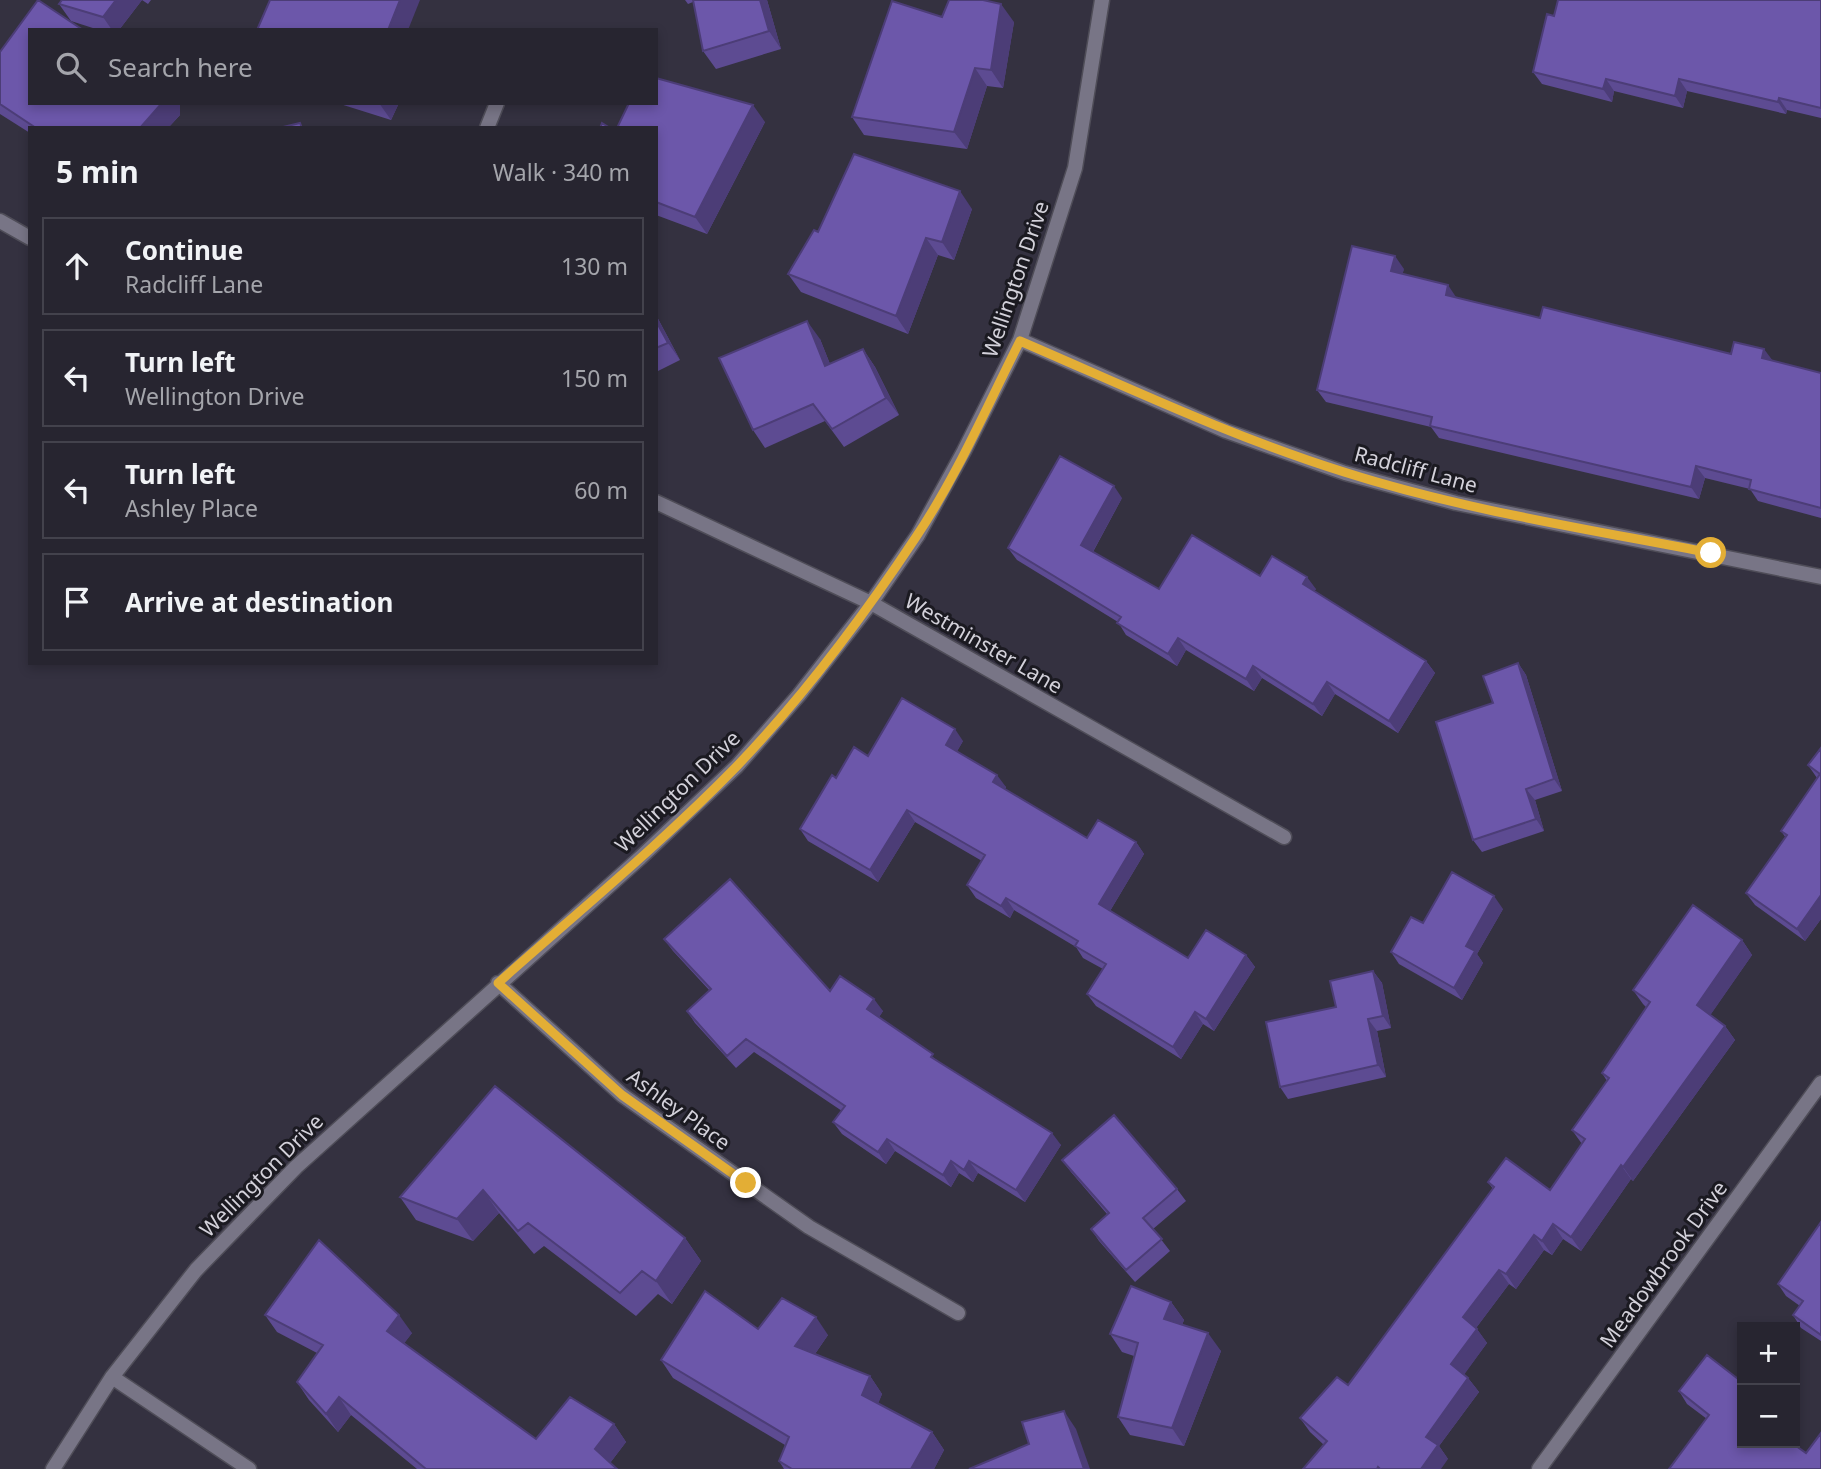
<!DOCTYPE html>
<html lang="en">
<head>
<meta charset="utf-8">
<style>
	:root { --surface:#272530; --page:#2f2d38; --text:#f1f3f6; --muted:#a4a5ab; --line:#43424c }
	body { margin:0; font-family:"Noto Sans",sans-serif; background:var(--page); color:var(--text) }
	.controls { position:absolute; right:21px; bottom:21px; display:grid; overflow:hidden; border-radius:0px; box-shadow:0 4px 10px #0003 }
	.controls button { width:63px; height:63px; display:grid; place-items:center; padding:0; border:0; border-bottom:2px solid var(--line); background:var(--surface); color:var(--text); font:35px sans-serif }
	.stop { position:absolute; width:21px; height:21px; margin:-16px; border:5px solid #e3ae35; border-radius:50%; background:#fff }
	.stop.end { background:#e3ae35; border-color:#fff; box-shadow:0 2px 7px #0008 }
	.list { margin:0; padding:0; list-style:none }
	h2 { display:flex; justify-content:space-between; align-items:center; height:91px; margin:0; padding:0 28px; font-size:30px }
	h2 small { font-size:23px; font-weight:400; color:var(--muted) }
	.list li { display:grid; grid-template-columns:46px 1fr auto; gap:21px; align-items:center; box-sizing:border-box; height:98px; margin:0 14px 14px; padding:0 14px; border:2px solid var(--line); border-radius:0px }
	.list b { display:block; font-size:26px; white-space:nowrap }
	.list p { margin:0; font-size:23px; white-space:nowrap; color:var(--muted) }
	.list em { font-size:23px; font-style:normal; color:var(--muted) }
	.icon { flex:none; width:38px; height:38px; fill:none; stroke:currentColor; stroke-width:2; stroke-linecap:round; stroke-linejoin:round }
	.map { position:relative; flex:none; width:1821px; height:1469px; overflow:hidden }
	.search { position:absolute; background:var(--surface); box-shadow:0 4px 10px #0003; left:28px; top:28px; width:630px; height:77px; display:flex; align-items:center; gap:18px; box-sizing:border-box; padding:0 24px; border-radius:0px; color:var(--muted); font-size:26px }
	.panel { position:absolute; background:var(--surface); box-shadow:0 4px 10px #0003; left:28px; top:126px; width:630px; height:539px; border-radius:0px }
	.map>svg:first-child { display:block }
</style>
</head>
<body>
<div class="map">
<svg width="1821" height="1469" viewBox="0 0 1821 1469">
	<rect width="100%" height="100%" fill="#343140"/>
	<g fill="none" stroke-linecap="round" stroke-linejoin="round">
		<g stroke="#4f4d58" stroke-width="17">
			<path id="minor" d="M487,128L497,103
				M0,221L30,238
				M1020,340L1226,431L1345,473L1456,503L1821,577
				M656,502L871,603L1284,837
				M498,983L622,1095L809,1227L958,1313
				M112,1377L249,1469
				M53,1469L112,1377L196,1270L296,1167L640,858L737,766L799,695L871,603L918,535L964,451L1020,340L1075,168L1102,0
				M1539,1469L1821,1083"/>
		</g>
		<use href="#minor" stroke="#787586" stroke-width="14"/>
	</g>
	<path fill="#5d4b92" d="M62,0H151L148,4L142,0L119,30H99L71,21L59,4Z
		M685,0H767L781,49L716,69L703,51L693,2L688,4Z
		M1821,0V118L1787,110L1786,114L1687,91L1683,108L1614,91L1612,102L1542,84L1533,72L1554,16Z
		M942,17L1014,22L1003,88L987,86L967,149L864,135L852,117Z
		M0,52L180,103V115L168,128H30V133L0,114Z
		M337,103H399L391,120Z
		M765,122L707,234L656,215V128Z
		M972,209L954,260L938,255L908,334L801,292L788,274L818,232Z
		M1404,269L1402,274L1456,297L1540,318L1773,361L1821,373V518L1758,501L1750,489L1705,478L1699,499L1439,438L1431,427L1326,402L1317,390Z
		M656,315L680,360L656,372Z
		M820,339L830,364L863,349L875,367L899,415L844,447L825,421L765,448L753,430Z
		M1122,498L1093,552L1159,589L1260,576L1316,589L1314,591L1426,661L1435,673L1398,733L1335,694L1322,716L1262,678L1254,691L1186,650L1177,666L1126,635L1118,622L1017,560L1008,548Z
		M1518,663L1526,675L1562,791L1535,800L1544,831L1482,852L1473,840L1493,703Z
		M963,741L957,751L1006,787L1005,789L1087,838L1136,842L1144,854L1110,911L1188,958L1246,955L1255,967L1214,1031L1203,1024L1181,1059L1096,1006L1087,994L1103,969L1083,958L1076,947L1014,910L1010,918L976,898L967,885L982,861L915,822L878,882L808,841L800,829L836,778L868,756Z
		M1821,748V919L1805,941L1755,905L1746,893L1786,838L1781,831L1817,778L1808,765Z
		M1503,909L1477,954L1483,963L1462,1000L1399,964L1391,952L1423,923Z
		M664,939L830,991L883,1011L879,1017L938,1061L1061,1145L1025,1202L978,1173L973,1182L959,1173L951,1187L895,1151L886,1164L842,1134L833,1122L842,1111L754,1052L736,1068L695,1023L687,1011L710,991L673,951Z
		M1742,940L1752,955L1710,1015L1725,1026L1735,1040L1633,1181L1631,1179L1581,1251L1563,1239L1552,1255L1544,1250L1516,1289L1509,1284L1476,1328L1487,1343L1464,1374L1468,1378L1479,1392L1439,1446L1448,1459L1324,1445L1310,1432L1300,1418L1348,1385L1493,1189L1488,1182L1550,1190L1582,1144L1572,1130L1607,1081L1602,1073L1646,1007L1643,1004L1633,990Z
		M1373,971L1382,983L1391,1028L1377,1031L1386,1077L1288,1099L1280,1087L1336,1007Z
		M495,1086L685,1238L701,1261L672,1304L658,1294L636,1316L544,1246L534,1254L499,1213L473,1241L416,1220L400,1197Z
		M1062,1160L1177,1189L1186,1201L1153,1229L1170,1251L1135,1282L1099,1241L1091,1229L1107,1214L1071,1172Z
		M1821,1222V1341L1801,1328L1793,1315L1800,1306L1786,1296L1778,1284Z
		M1171,1302L1184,1320L1182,1325L1221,1351L1184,1446L1130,1435L1118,1417L1134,1356L1122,1352L1110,1334Z
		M265,1315L412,1333L404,1343L536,1439L614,1424L626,1442L610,1463L617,1469H417L351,1415L338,1432L309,1400L297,1382L317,1353L277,1332Z
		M758,1329L828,1335L815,1354L870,1376L882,1394L878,1403L932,1432L944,1450L934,1469H784L779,1461L785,1445L673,1378L661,1360Z
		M1707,1355L1742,1382V1443H1792L1806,1453L1821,1433V1469H1669L1707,1419L1687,1404L1679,1391Z"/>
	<path fill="#4c3d77" d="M116,0H142L119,30H112L103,17Z
		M400,0H420L408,30H388Z
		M760,0H767L781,49L769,31Z
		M1001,4L1014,22L1003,88L991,70Z
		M975,68L987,86L967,149L954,132Z
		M1606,79L1614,91L1612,102L1603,89Z
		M1679,79L1687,91L1683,108L1675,96Z
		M1779,98L1787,110L1786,114L1778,102Z
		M162,103H180V115L168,128H140Z
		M379,103H399L391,120Z
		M753,105L765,122L707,234L695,217Z
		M960,191L972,209L954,260L942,242Z
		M926,238L938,255L908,334L896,316Z
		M1395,256L1404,269L1400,284L1391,271Z
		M1448,285L1456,297L1446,295Z
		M656,315L680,360L668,343L656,321Z
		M807,321L820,339L838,384L825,366Z
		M863,349L875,367L899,415L886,398Z
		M1764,349L1773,361L1762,358Z
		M1696,466L1705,478L1699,499L1691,487Z
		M1114,486L1122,498L1090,557L1081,545Z
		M1307,577L1316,589L1311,596L1303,584Z
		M1178,638L1186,650L1177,666L1168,654Z
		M1426,661L1435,673L1398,733L1389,721Z
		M1518,663L1526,675L1562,791L1554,779Z
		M1253,666L1262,678L1254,691L1246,679Z
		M1327,682L1335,694L1322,716L1313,704Z
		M955,729L963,741L954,757L946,745Z
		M997,775L1006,787L1002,794L993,782Z
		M1526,789L1535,800L1544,831L1536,819Z
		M907,810L915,822L878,882L870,870Z
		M1136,842L1144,854L1107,916L1099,904Z
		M1821,895V919L1805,941L1797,929Z
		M1494,896L1503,909L1477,954L1483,963L1462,1000L1454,988L1466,946Z
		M1006,898L1014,910L1010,918L1001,906Z
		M1742,940L1752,955L1707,1020L1697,1005Z
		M1246,955L1255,967L1214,1031L1206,1019Z
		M1373,971L1382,983L1391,1028L1383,1016Z
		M874,999L883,1011L876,1022L867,1009Z
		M1195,1012L1203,1024L1181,1059L1173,1047Z
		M1368,1019L1377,1031L1386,1077L1378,1065Z
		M1725,1026L1735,1040L1633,1181L1623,1167Z
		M1052,1133L1061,1145L1025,1202L1016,1190Z
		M887,1139L895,1151L886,1164L878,1152Z
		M951,1161L959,1173L951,1187L943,1175Z
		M969,1161L978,1173L973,1182L964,1170Z
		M1621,1165L1631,1179L1581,1251L1571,1237Z
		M483,1190L499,1213L473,1241L457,1219Z
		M1553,1224L1563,1239L1552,1255L1542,1241Z
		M1534,1235L1544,1250L1516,1289L1506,1274Z
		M685,1238L701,1261L672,1304L656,1281Z
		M1499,1270L1509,1284L1473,1332L1463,1317Z
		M1171,1302L1184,1320L1177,1337L1164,1319Z
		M399,1315L412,1333L400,1349L387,1331Z
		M816,1317L828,1335L808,1364L795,1346Z
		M1477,1329L1487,1343L1461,1379L1451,1364Z
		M1208,1333L1221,1351L1184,1446L1172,1428Z
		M870,1376L882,1394L875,1412L862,1395Z
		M1468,1378L1479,1392L1439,1446L1448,1459L1441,1469H1421L1426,1437Z
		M339,1397L351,1415L338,1432L326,1414Z
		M1064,1411L1076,1429L1090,1469H1084Z
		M614,1424L626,1442L607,1467L595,1449Z
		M932,1432L944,1450L934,1469H911Z"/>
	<path fill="#6c57aa" stroke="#4c3d77" stroke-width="2" d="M38,0L83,30H30V103H162L140,128H36L0,104V52Z
		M62,0H116L103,17L59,4Z
		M270,0H400L388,30H257Z
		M693,0H760L769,31L703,51Z
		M949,0H983L1001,4L991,70L975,68L954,132L852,117L892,1L942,17Z
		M1558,0H1821V108L1779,98L1778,102L1679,79L1675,96L1606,79L1603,89L1533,72L1547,14L1554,16Z
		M656,78L753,105L695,217L656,202V128H617L629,103H656Z
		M300,123L302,128H279Z
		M602,123L610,128H600Z
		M854,154L960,191L942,242L926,238L896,316L788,274L814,230L818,232Z
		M1352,246L1395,256L1391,271L1448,285L1446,295L1540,318L1543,307L1731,354L1734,342L1764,349L1762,358L1821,373V508L1749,489L1751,480L1696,466L1691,487L1430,426L1432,417L1317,390Z
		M656,321L668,343L656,348Z
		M807,321L825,366L863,349L886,398L832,429L813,404L753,430L719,358Z
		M1060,456L1114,486L1081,545L1159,589L1192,535L1260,576L1272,556L1307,577L1303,584L1426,661L1389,721L1327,682L1313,704L1253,666L1246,679L1178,638L1168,654L1117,623L1121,617L1008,548Z
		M1518,663L1554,779L1526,789L1536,819L1473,840L1436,722L1493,703L1483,676Z
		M902,698L955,729L946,745L997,775L993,782L1087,838L1098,820L1136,842L1099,904L1188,958L1206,930L1246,955L1206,1019L1195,1012L1173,1047L1087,994L1106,964L1075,946L1078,941L1006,898L1001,906L967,885L985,855L907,810L870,870L800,829L832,775L836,778L854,747L868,756Z
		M1821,748V895L1797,929L1746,893L1787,835L1781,831L1820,774L1808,765Z
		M1452,872L1494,896L1466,946L1475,951L1454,988L1391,952L1411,917L1423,923Z
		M730,879L830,991L840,976L874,999L867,1009L933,1054L931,1057L1052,1133L1016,1190L969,1161L964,1170L951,1161L943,1175L887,1139L878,1152L833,1122L845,1106L746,1039L727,1056L687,1011L711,989L664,939Z
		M1693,905L1742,940L1697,1005L1725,1026L1623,1167L1621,1165L1571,1237L1553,1224L1542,1241L1534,1235L1506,1274L1499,1270L1463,1317L1477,1329L1451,1364L1468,1378L1426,1437L1438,1445L1421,1469H1380L1378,1467L1377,1469H1303L1327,1441L1300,1418L1337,1377L1348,1385L1494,1187L1488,1182L1506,1158L1550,1190L1585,1139L1572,1130L1609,1078L1602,1073L1650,1002L1633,990Z
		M1373,971L1383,1016L1368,1019L1378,1065L1280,1087L1266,1022L1336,1007L1330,981Z
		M495,1086L685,1238L656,1281L642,1271L620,1293L528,1223L518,1231L483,1190L457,1219L400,1197Z
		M1114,1115L1177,1189L1143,1218L1162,1239L1126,1270L1091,1229L1109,1213L1062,1160Z
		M1821,1222V1335L1793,1315L1803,1301L1778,1284Z
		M319,1240L399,1315L387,1331L536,1439L570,1397L614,1424L595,1449L617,1469H426L339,1397L326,1414L297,1382L323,1345L265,1315Z
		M1131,1286L1171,1302L1164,1319L1208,1333L1172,1428L1118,1417L1138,1343L1110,1334Z
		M705,1291L758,1329L782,1298L816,1317L795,1346L870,1376L862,1395L932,1432L911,1469H792L779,1461L789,1437L661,1360Z
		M1707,1355L1742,1382V1443H1792L1806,1453L1821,1433V1469H1669L1709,1415L1679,1391Z
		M1064,1411L1084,1469H969L1029,1444L1022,1422Z"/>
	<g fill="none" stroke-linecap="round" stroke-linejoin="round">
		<path stroke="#e3ae35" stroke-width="9" d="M746,1183L622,1095L498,983C578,912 662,843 737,766C803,697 863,617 916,537C957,476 987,406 1020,341C1127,387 1232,437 1344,472C1463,510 1588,529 1711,553"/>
	</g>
	<g text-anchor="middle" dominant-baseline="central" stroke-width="6" stroke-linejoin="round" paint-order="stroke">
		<g font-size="21" fill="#d3d1da" stroke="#1b1a21">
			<text transform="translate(1015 279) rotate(-71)">Wellington Drive</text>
			<text transform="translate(1416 469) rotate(15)">Radcliff Lane</text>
			<text transform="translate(984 643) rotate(30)">Westminster Lane</text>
			<text transform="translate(677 791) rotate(-44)">Wellington Drive</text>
			<text transform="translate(679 1109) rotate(36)">Ashley Place</text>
			<text transform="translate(261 1175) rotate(-45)">Wellington Drive</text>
			<text transform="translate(1663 1264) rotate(-54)">Meadowbrook Drive</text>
		</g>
	</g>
</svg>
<div class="controls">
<button>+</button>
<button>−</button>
</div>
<div class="stop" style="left:1711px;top:553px"></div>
<div class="stop end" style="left:746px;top:1183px"></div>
<div class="search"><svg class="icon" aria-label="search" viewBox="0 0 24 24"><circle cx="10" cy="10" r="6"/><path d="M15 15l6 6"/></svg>Search here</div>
<section class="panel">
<h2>5 min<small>Walk · 340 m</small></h2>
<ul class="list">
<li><svg class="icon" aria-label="ahead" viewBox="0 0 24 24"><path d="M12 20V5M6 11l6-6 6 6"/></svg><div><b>Continue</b><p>Radcliff Lane</p></div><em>130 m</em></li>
<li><svg class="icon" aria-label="left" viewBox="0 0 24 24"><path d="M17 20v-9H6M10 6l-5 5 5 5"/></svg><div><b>Turn left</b><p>Wellington Drive</p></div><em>150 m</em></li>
<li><svg class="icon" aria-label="left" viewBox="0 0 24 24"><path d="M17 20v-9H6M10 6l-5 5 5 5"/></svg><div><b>Turn left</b><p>Ashley Place</p></div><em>60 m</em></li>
<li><svg class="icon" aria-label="arrive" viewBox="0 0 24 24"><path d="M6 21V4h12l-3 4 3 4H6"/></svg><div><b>Arrive at destination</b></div></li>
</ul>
</section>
</div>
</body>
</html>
